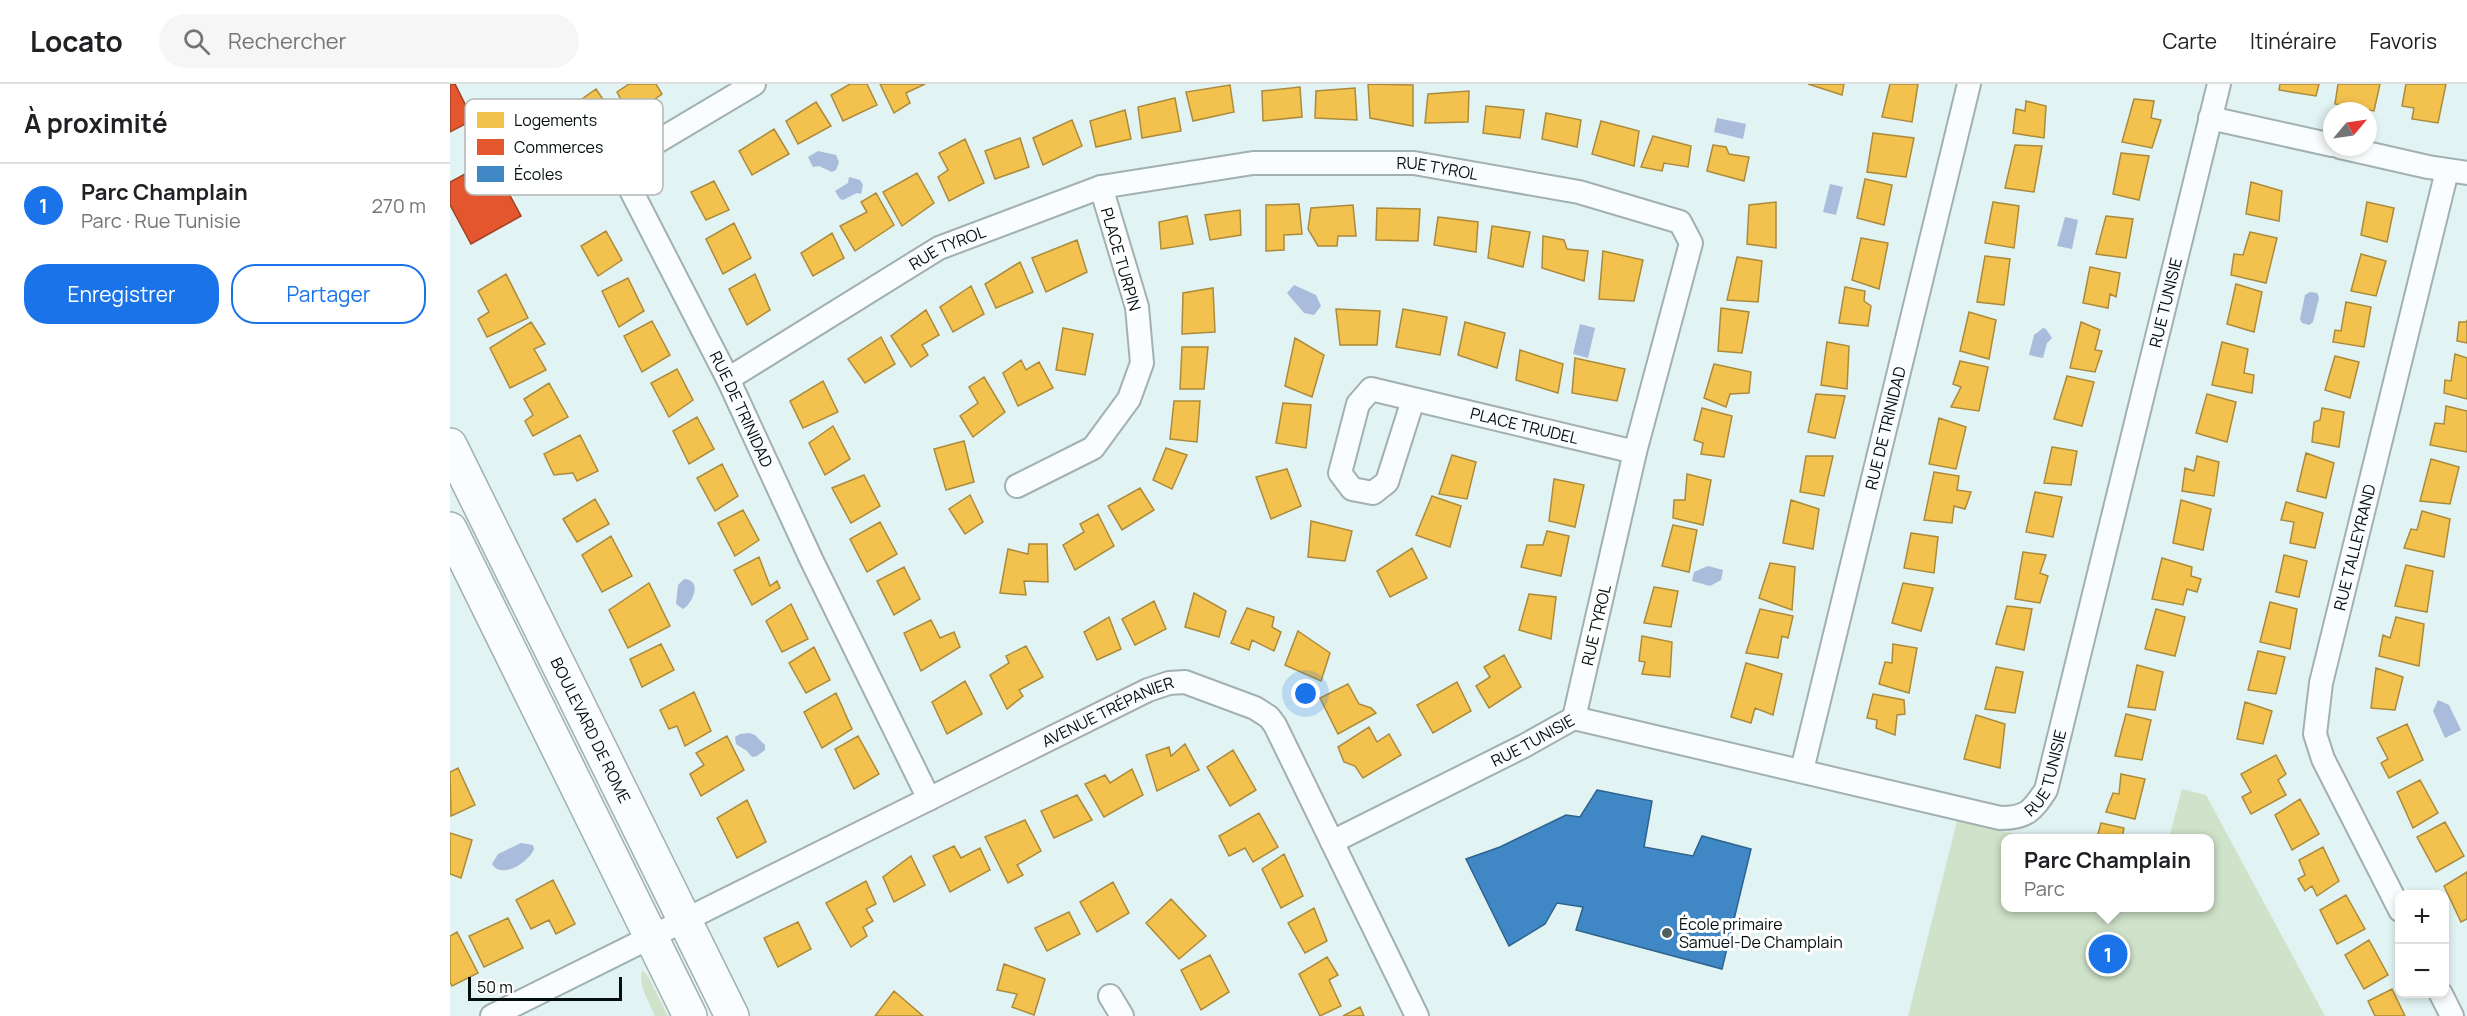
<!DOCTYPE html>
<html lang="fr">
<head>
<meta charset="utf-8">
<style>
	:root { --surface:#fff; --page:#f6f6f6; --text:#202124; --muted:#757577; --line:#e0e0e0; --accent:#1a73e8 }
	body { margin:0; font-family:Manrope,sans-serif; background:var(--page); color:var(--text) }
	.controls { position:absolute; right:18px; bottom:18px; display:grid; overflow:hidden; border-radius:12px; box-shadow:0 3px 9px #0003 }
	.controls button { width:54px; height:54px; display:grid; place-items:center; padding:0; border:0; border-bottom:2px solid var(--line); background:var(--surface); color:var(--text); font:30px sans-serif }
	.compass { position:absolute; left:1873px; top:18px; width:54px; height:54px; border-radius:50%; background:var(--surface); box-shadow:0 3px 9px #0003; rotate:61deg }
	.scale { position:absolute; left:18px; bottom:15px; width:154px; box-sizing:border-box; padding-left:6px; border:3px solid #040e0e; border-top:0; font-size:16px; line-height:21px; white-space:nowrap; color:#040e0e; -webkit-text-stroke:4px #fff; paint-order:stroke }
	.you { position:absolute; left:856px; top:610px; width:21px; height:21px; margin:-15px; border:4px solid #fff; border-radius:50%; background:#1a73e8; box-shadow:0 0 0 9px #1a73e833 }
	.badge { display:grid; place-items:center; width:39px; height:39px; border-radius:50%; background:var(--accent); color:#fff; font-size:20px; font-weight:700 }
	.pin { position:absolute; translate:-50% -50%; border:3px solid #fff; box-shadow:0 2px 6px #0006 }
	.popup { position:absolute; left:1551px; top:750px; width:213px; height:78px; box-sizing:border-box; display:grid; place-content:center; border-radius:12px; background:var(--surface); filter:drop-shadow(0 2px 4px #0005); font-size:20px; white-space:nowrap; color:var(--muted) }
	.popup b { font-size:22px; color:var(--text) }
	.popup::after { content:''; position:absolute; left:50%; top:100%; margin-left:-12px; border:12px solid transparent; border-top-color:var(--surface) }
	.list { margin:0; padding:0; list-style:none }
	h2 { display:flex; justify-content:space-between; align-items:center; height:78px; margin:0; padding:0 24px; font-size:26px }
	h2 small { font-size:20px; font-weight:400; color:var(--muted) }
	.list li { display:grid; grid-template-columns:39px 1fr auto; gap:18px; align-items:center; box-sizing:border-box; height:84px; padding:0 24px; border-top:2px solid var(--line) }
	.list b { display:block; font-size:22px; white-space:nowrap }
	.list p { margin:0; font-size:20px; white-space:nowrap; color:var(--muted) }
	.list em { font-size:20px; font-style:normal; color:var(--muted) }
	.actions { display:flex; gap:12px; padding:18px 24px }
	.actions a { flex:1; padding:14px 0; border:2px solid var(--accent); border-radius:24px; text-align:center; font-size:21px; color:var(--accent) }
	.actions .main { background:var(--accent); color:#fff }
	.icon { flex:none; width:33px; height:33px; fill:none; stroke:currentColor; stroke-width:2; stroke-linecap:round; stroke-linejoin:round }
	.map { position:relative; flex:none; width:2017px; height:932px; overflow:hidden }
	header { display:flex; align-items:center; gap:36px; box-sizing:border-box; height:84px; padding:0 30px; background:var(--surface); border-bottom:2px solid var(--line) }
	header strong { font-size:28px }
	nav { display:flex; gap:33px; margin-inline-start:auto; font-size:21px }
	.search { width:420px; height:54px; background:var(--page); display:flex; align-items:center; gap:15px; box-sizing:border-box; padding:0 21px; border-radius:33px; color:var(--muted); font-size:22px }
	main { display:flex }
	aside { flex:1; background:var(--surface) }
	.map>svg:first-child { display:block }
</style>
</head>
<body>
<header>
<strong>Locato</strong>
<div class="search"><svg class="icon" aria-label="search" viewBox="0 0 24 24"><circle cx="10" cy="10" r="6"/><path d="M15 15l6 6"/></svg>Rechercher</div>
<nav><a>Carte</a><a>Itinéraire</a><a>Favoris</a></nav>
</header>
<main>
<aside>
<h2>À proximité<small></small></h2>
<ul class="list">
<li><span class="badge">1</span><div><b>Parc Champlain</b><p>Parc · Rue Tunisie</p></div><em>270 m</em></li>
</ul>
<div class="actions"><a class="main">Enregistrer</a><a>Partager</a></div>
</aside>
<div class="map">
<svg width="2017" height="932" viewBox="0 0 2017 932">
	<rect width="100%" height="100%" fill="#e1f3f3"/>
	<path fill="#d0e3ca" d="M1732,705L1756,711L1875,932H1458L1507,737L1585,754H1556V824H1760V754H1719Z
		M192,886L198,892L218,932H205C199,918 188,901 192,886Z"/>
	<path fill="#a9bcdb" d="M1267,34L1296,40L1293,55L1264,48Z
		M368,67L386,71L389,78L386,86L382,88L369,82L363,83L358,73Z
		M399,93L410,96L413,101L411,110L407,109L393,116L390,115L385,107L398,99Z
		M1380,100L1393,103L1386,131L1373,128Z
		M1615,133L1628,136L1622,165L1607,162Z
		M844,201L866,211L871,222L864,231L854,229L837,209Z
		M1860,208L1867,209L1869,214L1863,238L1859,241L1852,239L1850,235L1855,211Z
		M1130,240L1145,244L1138,274L1123,270Z
		M1593,244L1596,245L1602,254L1597,259L1593,274L1579,271L1584,251Z
		M1258,482L1273,486L1271,496L1260,502L1242,497L1244,488Z
		M234,495C253,496 243,519 233,525L226,520L228,501Z
		M1988,616L1999,621L2011,646L1995,654L1983,627Z
		M299,649L305,651L315,661V666L307,672L302,673L297,667L286,660L285,653L290,650Z
		M71,759L83,761L84,765C79,778 52,796 42,780L48,770Z"/>
	<path fill="#f2c14e" stroke="#ab8b3b" stroke-width="1.5" d="M179,0H206L212,10L180,33L167,8Z
		M400,0H417L427,21L393,37L381,11Z
		M430,0H475L456,9L460,19L444,29Z
		M918,0L963,1V42L920,34Z
		M1358,0H1394L1392,11Z
		M1440,0H1468L1462,38L1432,33Z
		M1830,0H1869L1866,12L1829,6Z
		M1888,0H1930L1924,27L1885,20Z
		M1956,0H1996L1988,39L1962,35L1964,24L1952,22Z
		M780,1L784,28L743,37L736,8Z
		M850,3L852,33L813,37L812,7Z
		M905,4L907,36L865,34L866,7Z
		M146,5L167,36L135,59L115,27Z
		M1019,7L1018,38L975,39L978,10Z
		M725,14L731,47L692,54L688,23Z
		M1684,15L1704,17L1701,34L1711,36L1702,64L1672,58Z
		M1576,17L1596,22L1594,54L1563,49L1566,25L1575,27Z
		M366,18L381,42L348,60L336,37Z
		M1036,22L1074,26L1070,54L1033,49Z
		M675,26L681,55L646,63L640,37Z
		M1096,29L1131,36L1127,63L1092,55Z
		M622,36L632,62L593,81L583,54Z
		M1151,37L1189,47L1184,82L1142,70Z
		M324,45L339,70L302,91L289,67Z
		M1423,49L1464,54L1456,93L1417,88Z
		M1203,52L1241,62L1238,83L1214,79L1212,87L1191,83Z
		M570,54L579,83L545,95L535,67Z
		M515,55L534,99L499,117L488,93L498,86L489,69Z
		M1263,61L1276,63L1279,70L1299,73L1294,97L1257,87Z
		M1565,61L1592,62L1584,108L1555,104Z
		M1671,69L1699,72L1689,116L1663,110Z
		M467,89L484,119L452,142L433,108Z
		M1415,95L1442,101L1434,141L1407,134Z
		M264,97L279,126L256,136L241,108Z
		M1801,98L1832,107L1829,137L1796,130Z
		M426,109L444,141L405,167L390,142L417,128L411,118Z
		M1326,118V164L1297,160L1299,121Z
		M1543,118L1569,122L1564,164L1535,159Z
		M1917,118L1944,124L1937,158L1911,151Z
		M849,120L852,150L834,151V166L816,167V121Z
		M903,121L906,152H888L887,162H868L858,145L861,124Z
		M927,124L970,125L968,157L926,156Z
		M790,126L791,151L760,156L755,131Z
		M737,132L743,160L711,165L709,138Z
		M1656,132L1683,135L1676,174L1646,170Z
		M988,133L1028,138L1026,168L984,161Z
		M284,139L301,174L273,190L256,155Z
		M1042,142L1080,148L1073,183L1038,174Z
		M156,147L172,176L148,192L131,162Z
		M1800,148L1827,154L1816,199L1781,191L1784,170L1793,171Z
		M382,149L394,174L363,192L351,169Z
		M1093,152L1114,156L1117,165L1138,167L1134,197L1092,184Z
		M1411,154L1438,159L1429,205L1402,196Z
		M627,156L637,188L596,208L582,174Z
		M1153,167L1193,176L1184,217L1149,215Z
		M1911,170L1936,177L1926,212L1901,207Z
		M1535,172L1560,175L1554,221L1527,218Z
		M1287,173L1312,177L1308,218L1277,216Z
		M570,178L583,208L546,224L535,200Z
		M1640,183L1670,189L1666,213L1660,210L1658,224L1633,219Z
		M56,190L78,234L37,253L28,235L39,228L28,207Z
		M305,190L320,226L297,241L279,205Z
		M178,194L194,227L169,243L152,207Z
		M1786,200L1812,208L1804,248L1777,240Z
		M521,202L534,230L503,248L490,223Z
		M1395,203L1415,207L1414,217L1421,222L1418,242L1389,239Z
		M763,204L765,248L732,250L733,209Z
		M1896,218L1921,223L1914,263L1883,258L1885,246L1891,247Z
		M1271,224L1299,228L1292,269L1268,267Z
		M886,225L930,227L927,261H890Z
		M953,225L997,233L990,271L946,263Z
		M476,226L489,251L472,261L478,271L461,283L441,252Z
		M1519,228L1546,236L1539,275L1510,267Z
		M2017,236V259L2007,257L2009,238H2016Z
		M202,237L220,271L192,288L174,252Z
		M81,238L95,260L84,265L96,286L60,304L40,264Z
		M1015,238L1055,249L1047,284L1008,271Z
		M1631,238L1650,246L1645,266L1652,267L1645,288L1620,284Z
		M613,244L643,250L635,291L606,286Z
		M431,253L445,280L415,299L398,275Z
		M845,254L874,271L862,313L835,302Z
		M1377,258L1399,262L1397,305L1371,301Z
		M1772,258L1798,265L1794,289L1804,291L1802,309L1762,301Z
		M732,263H758L754,305H730Z
		M1070,266L1113,280L1108,309L1066,296Z
		M2005,270L2017,274V315L1994,309L1995,296L2001,297Z
		M1885,272L1909,278L1900,314L1875,306Z
		M1125,274L1175,285L1167,317L1122,309Z
		M571,276L576,286L589,278L603,304L568,322L553,289Z
		M1510,277L1538,283L1529,327L1501,323L1511,303L1503,300Z
		M1264,280L1301,288L1299,309L1280,310L1276,323L1254,314Z
		M227,285L243,316L219,333L201,299Z
		M1617,292L1644,298L1632,342L1604,335Z
		M534,293L555,328L523,353L510,332L528,319L519,303Z
		M373,297L388,328L353,344L340,317Z
		M99,299L118,333L83,352L75,337L83,331L74,315Z
		M1366,310L1395,312L1385,354L1358,348Z
		M1757,310L1786,318L1777,358L1746,349Z
		M724,317H750L747,358L720,355Z
		M833,319L861,321L856,364L826,359Z
		M1996,322L2017,327V368L1980,361L1985,339L1994,340Z
		M1252,324L1282,332L1274,373L1251,370L1253,359L1244,356Z
		M1872,324L1894,328L1889,363L1862,358L1864,338L1870,336Z
		M247,333L264,365L239,380L223,347Z
		M1489,334L1516,343L1506,385L1479,380Z
		M383,342L400,375L375,391L359,359Z
		M130,351L148,387L127,397L123,389L104,391L94,370Z
		M514,357L524,398L496,406L484,365Z
		M1602,363L1627,367L1621,401L1594,399Z
		M716,364L737,371L722,405L703,396Z
		M1856,369L1884,379L1876,414L1847,407Z
		M1002,371L1026,378L1017,415L989,410Z
		M1356,372H1383L1374,412L1350,408Z
		M1747,372L1769,378L1764,412L1732,407L1735,384L1744,387Z
		M1981,375L2009,383L2000,420L1970,417Z
		M272,380L288,412L265,427L247,394Z
		M837,385L851,422L821,435L806,393Z
		M1484,388L1509,392L1507,406L1521,408L1515,425L1504,422L1502,439L1474,436Z
		M1237,390L1261,396L1253,441L1223,434L1224,416H1235Z
		M414,391L430,422L401,439L382,404Z
		M1104,395L1134,401L1125,443L1099,437Z
		M690,404L704,426L672,446L658,422Z
		M1585,408L1612,413L1603,453L1576,448Z
		M520,411L533,438L515,450L499,425Z
		M982,412L1011,422L1000,463L966,451Z
		M145,415L159,440L127,458L113,435Z
		M1341,416L1369,425L1363,465L1333,459Z
		M1731,416L1761,425L1753,466L1723,459Z
		M1836,418L1873,429L1865,464L1840,459L1844,438L1831,436Z
		M293,426L309,456L285,472L268,439Z
		M1972,427L2000,435L1994,473L1954,464L1961,445L1967,446Z
		M648,430L664,462L625,486L613,461L634,448L630,440Z
		M861,437L902,447L895,477L858,473Z
		M430,438L447,470L417,488L400,455Z
		M1223,441L1247,446L1239,488L1212,482Z
		M1097,447L1119,452L1111,492L1071,483L1077,461H1093Z
		M1461,449L1488,453L1484,489L1454,484Z
		M161,452L182,492L152,508L132,471Z
		M579,460H597L598,498L574,497L576,511L550,509L558,465L578,470Z
		M962,464L977,494L940,513L927,487Z
		M1573,468L1596,471L1590,489L1598,492L1590,519L1565,515Z
		M1834,471L1857,477L1849,513L1826,508Z
		M309,473L320,502L327,497L330,504L302,521L284,486Z
		M1712,474L1742,483L1741,492L1751,495L1747,508L1737,505L1733,521L1702,515Z
		M1320,479L1345,483L1342,526L1309,514Z
		M1956,481L1983,487L1977,528L1945,522Z
		M454,483L470,515L444,531L427,497Z
		M199,499L220,542L178,564L159,526Z
		M1453,499L1483,504L1471,547L1442,539Z
		M1204,503L1228,507L1221,543L1194,539Z
		M744,509L776,527L769,553L735,543Z
		M1079,510L1106,513L1101,555L1069,546Z
		M704,517L716,545L685,561L672,535Z
		M1820,518L1847,525L1840,565L1810,558Z
		M341,520L358,555L332,568L316,537Z
		M1557,522L1582,525L1574,566L1546,560Z
		M797,524L824,533L822,543L831,548L824,567L802,556L799,566L781,559Z
		M1310,525L1343,532L1338,554L1332,552L1328,574L1296,569Z
		M1706,525L1735,533L1725,572L1695,565Z
		M659,533L671,565L647,576L634,548Z
		M1946,533L1974,540L1969,582L1929,572L1933,551L1940,554Z
		M481,536L490,554L504,548L510,563L471,587L454,549Z
		M848,547L880,569L871,597L835,581Z
		M1192,552L1222,558L1220,593L1192,590L1195,578L1189,577Z
		M211,560L224,586L192,603L180,575Z
		M1443,560L1467,564L1459,609L1429,600L1435,578L1442,579Z
		M576,562L593,593L569,606L573,612L557,625L540,591L559,579L556,572Z
		M364,563L380,596L356,609L339,579Z
		M1808,567L1835,573L1826,610L1798,606Z
		M1054,571L1071,603L1039,624L1026,602L1040,593L1034,583Z
		M1296,579L1332,590L1323,631L1305,624L1301,639L1281,633Z
		M1687,581L1713,588L1705,626L1678,623Z
		M1546,583L1573,588L1565,629L1535,625Z
		M1926,584L1953,593L1945,626L1921,624Z
		M515,597L532,630L497,650L482,618Z
		M1007,598L1021,627L983,649L967,621Z
		M898,600L909,620L921,624L926,629L888,650L870,614Z
		M244,608L261,647L235,662L227,642L219,645L210,626Z
		M386,609L402,645L372,664L354,628Z
		M1423,610L1454,616L1455,630L1447,631L1445,651L1426,644L1427,636L1417,634Z
		M1795,618L1822,627L1813,660L1787,655Z
		M1676,630L1701,636L1692,676L1665,672Z
		M1526,631L1555,640L1550,684L1514,675Z
		M1957,640L1973,676L1939,694L1931,679L1938,675L1927,654Z
		M919,643L927,658L939,650L951,671L913,694L905,682L894,678L888,663Z
		M277,652L294,686L251,712L240,690L254,681L246,669Z
		M408,652L429,690L404,705L385,665Z
		M735,660L749,686L707,707L696,671L719,663L721,672Z
		M783,666L806,706L780,722L757,683Z
		M1826,671L1836,690L1828,696L1836,711L1801,730L1792,713L1801,708L1791,690Z
		M8,684L25,721L1,732L0,688Z
		M682,685L693,711L654,733L635,700L655,691L660,699Z
		M1671,690L1695,695L1685,735L1656,728L1663,709L1669,710Z
		M1970,696L1988,729L1963,744L1947,708Z
		M627,711L642,736L604,754L591,727Z
		M1850,715L1869,750L1842,766L1825,731Z
		M297,716L316,758L287,774L267,734Z
		M809,729L828,763L803,778L795,764L779,772L769,752Z
		M575,736L591,767L567,781L573,791L558,799L535,753Z
		M1995,738L2014,772L1986,788L1967,753Z
		M1651,739L1674,744L1672,754H1647Z
		M0,749L22,756L11,794L0,790Z
		M504,762L511,774L530,764L540,786L500,808L483,772Z
		M1873,763L1889,797L1867,812L1862,802L1855,807L1848,795L1855,791L1849,776Z
		M834,770L853,812L831,824L812,785Z
		M461,772L475,801L444,818L433,793Z
		M2017,788V835L2011,838L1994,802Z
		M103,796L125,840L106,850L99,836L81,845L66,816Z
		M416,797L426,820L416,825L423,837L413,843L417,852L401,863L376,819Z
		M663,798L679,829L647,848L630,818Z
		M1896,811L1915,845L1887,860L1870,826Z
		M721,815L756,852L729,875L696,839Z
		M864,824L877,857L855,869L838,839Z
		M619,828L630,850L597,867L585,844Z
		M58,834L73,864L34,883L19,852Z
		M348,838L361,865L328,883L314,854Z
		M7,848L28,889L2,902L0,898V852Z
		M1919,856L1938,891L1914,905L1895,871Z
		M760,871L779,908L751,926L731,886Z
		M877,873L888,891L879,896L891,922L870,932L849,890Z
		M554,880L595,895L584,931L562,923L567,910L547,906Z
		M1942,905L1955,932H1925L1918,917Z
		M444,907L473,932H425Z
		M910,923L914,932H893Z"/>
	<path fill="#e4572e" stroke="#a14124" stroke-width="1.5" d="M0,0H5L23,36L0,48Z
		M41,76L71,132L21,160L0,121V98Z"/>
	<path fill="#3f88c5" stroke="#2d638e" stroke-width="1.5" d="M1147,706L1202,717L1194,763L1243,772L1252,752L1301,765L1272,885L1126,846L1133,823L1107,819L1095,840L1059,862L1016,775L1050,763L1116,731L1130,733Z"/>
	<g fill="none" stroke-linecap="round" stroke-linejoin="round">
		<g stroke="#a2b0b0" stroke-width="26">
			<g id="street">
				<path id="s1" d="M304,0L168,81L278,295L362,477L479,715"/>
				<path d="M1760,34L1882,61"/>
				<path d="M1890,63L1978,83L2017,89"/>
				<path id="s2" d="M278,295L489,164L651,103L803,79H964L1129,108L1230,138L1241,159L1185,368L1124,634"/>
				<path id="s3" d="M963,316L937,398L923,409L902,405L890,389L908,320L921,305L1185,368"/>
				<path d="M567,402L643,364L679,315L692,279L687,223L651,103"/>
				<path id="s4" d="M1352,686L1519,0"/>
				<path id="s5" d="M882,758L1074,662L1124,634L1550,734C1577,734 1582,727 1596,706L1769,0"/>
				<path id="s6" d="M1950,826L1873,675L1865,650L1871,599L1997,87"/>
				<path d="M1991,910L2002,932"/>
				<path d="M660,912L672,932"/>
				<path id="s7" d="M42,932L698,606L719,599L735,598L805,624L819,633L825,641L967,932"/>
			</g>
		</g>
		<g stroke="#a2b0b0" stroke-width="36">
			<g id="secondary">
				<path id="s8" d="M0,361L282,932"/>
				<path d="M0,445L240,932"/>
			</g>
		</g>
		<use href="#street" stroke="#fafdfd" stroke-width="22"/>
		<use href="#secondary" stroke="#fafdfd" stroke-width="33"/>
	</g>
	<circle fill="#515e5e" stroke="#fff" stroke-width="2" cx="1217" cy="849" r="6"/>
	<g text-anchor="middle" dominant-baseline="central" stroke-width="6" stroke-linejoin="round" paint-order="stroke">
		<g font-size="16" fill="#040e0e" stroke="#fff">
			<text stroke="none"><textPath href="#s2" startOffset="760">RUE TYROL</textPath></text>
			<text stroke="none"><textPath href="#s2" startOffset="256">RUE TYROL</textPath></text>
			<text transform="translate(671 175) rotate(74)">PLACE TURPIN</text>
			<text stroke="none"><textPath href="#s5" startOffset="1269">RUE TUNISIE</textPath></text>
			<text stroke="none"><textPath href="#s1" startOffset="432">RUE DE TRINIDAD</textPath></text>
			<text stroke="none"><textPath href="#s3" startOffset="394">PLACE TRUDEL</textPath></text>
			<text stroke="none"><textPath href="#s4" startOffset="352">RUE DE TRINIDAD</textPath></text>
			<text stroke="none"><textPath href="#s6" startOffset="387">RUE TALLEYRAND</textPath></text>
			<text transform="translate(1146 541) rotate(-77)">RUE TYROL</text>
			<text stroke="none"><textPath href="#s7" startOffset="687">AVENUE TRÉPANIER</textPath></text>
			<text stroke="none"><textPath href="#s8" startOffset="318">BOULEVARD DE ROME</textPath></text>
			<text stroke="none"><textPath href="#s5" startOffset="225">RUE TUNISIE</textPath></text>
			<text stroke="none"><textPath href="#s5" startOffset="783">RUE TUNISIE</textPath></text>
		</g>
		<g font-size="16" fill="#040e0e" stroke="#fff" text-anchor="start">
			<text x="1229" y="840">École primaire<tspan x="1229" dy="18">Samuel-De Champlain</tspan></text>
		</g>
	</g>
	<rect x="15" y="15" width="198" height="96" rx="9" fill="#fff" stroke="#b4b7b7" stroke-width="1.5"/>
	<rect x="27" y="28" width="27" height="16" fill="#f2c14e"/>
	<rect x="27" y="55" width="27" height="16" fill="#e4572e"/>
	<rect x="27" y="82" width="27" height="16" fill="#3f88c5"/>
	<g font-size="16" fill="#040e0e">
		<text x="64" y="42">Logements</text>
		<text x="64" y="69">Commerces</text>
		<text x="64" y="96">Écoles</text>
	</g>
</svg>
<div class="controls">
<button>+</button>
<button>−</button>
</div>
<svg class="compass" viewBox="-18 -18 36 36"><path d="M0-13l5 13h-10z" fill="#e53935"/><path d="M0 13l5-13h-10z" fill="#757577"/></svg>
<div class="scale">50 m</div>
<div class="you"></div>
<div class="pin badge" style="left:1658px;top:870px">1</div>
<div class="popup"><b>Parc Champlain</b>Parc</div>
</div>
</main>
</body>
</html>
